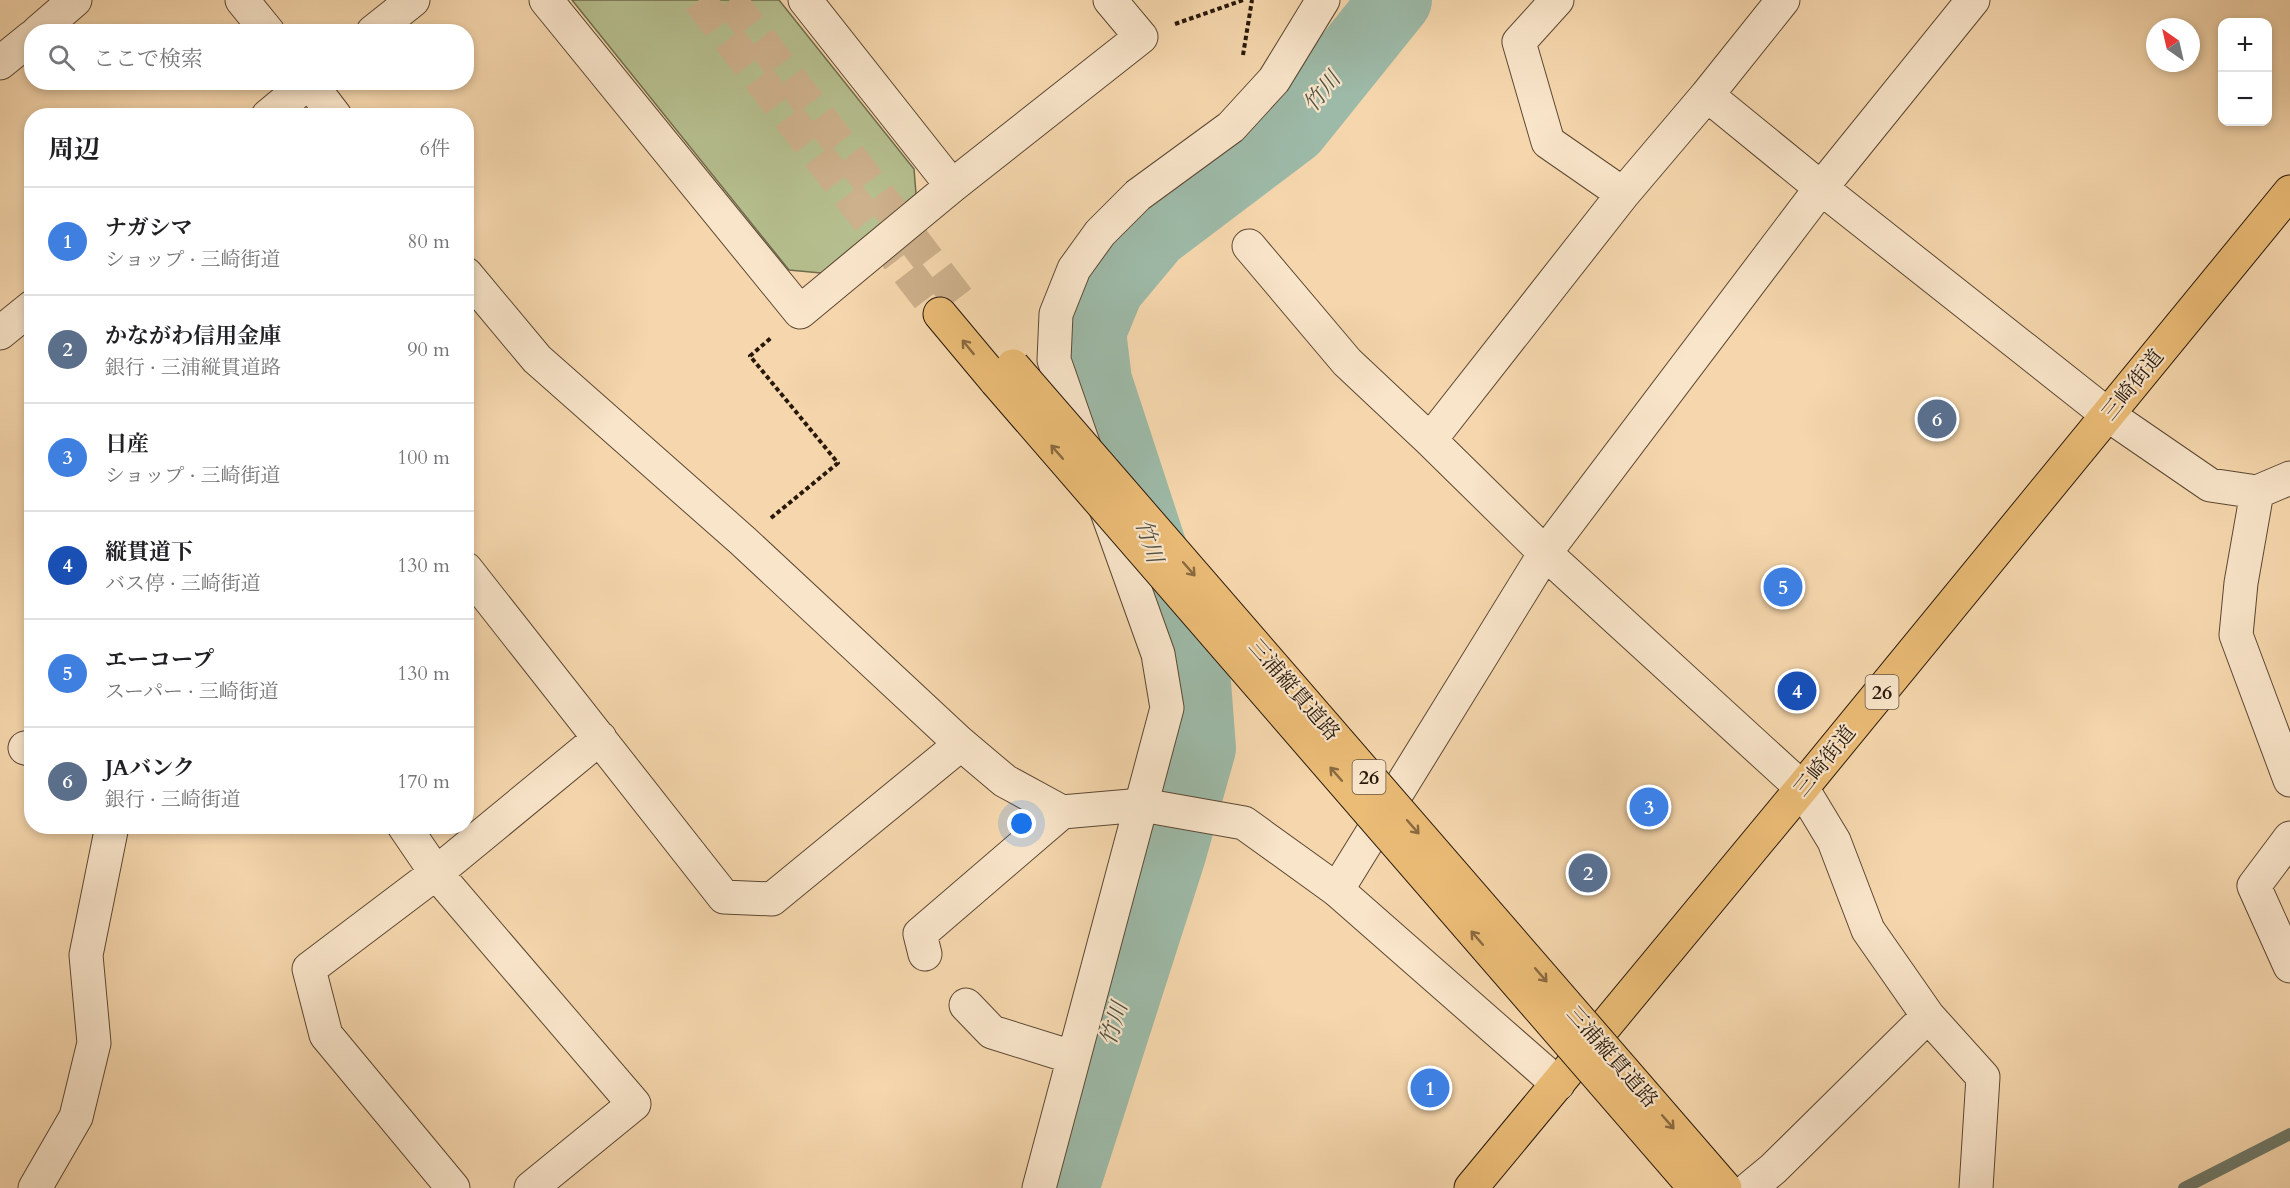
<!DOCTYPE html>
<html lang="ja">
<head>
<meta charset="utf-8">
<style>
	:root { --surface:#fff; --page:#f6f6f6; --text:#202124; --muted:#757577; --line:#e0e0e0; --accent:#db2777 }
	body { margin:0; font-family:Cardo,"Noto Serif JP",serif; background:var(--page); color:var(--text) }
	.controls { position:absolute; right:18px; top:18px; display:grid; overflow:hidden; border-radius:12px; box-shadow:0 3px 9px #0003 }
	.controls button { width:54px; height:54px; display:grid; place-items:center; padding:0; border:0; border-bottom:2px solid var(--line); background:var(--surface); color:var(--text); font:30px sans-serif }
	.compass { position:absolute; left:2146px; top:18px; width:54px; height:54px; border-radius:50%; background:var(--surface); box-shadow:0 3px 9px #0003; rotate:326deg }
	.you { position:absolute; left:1022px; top:824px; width:21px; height:21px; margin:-15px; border:4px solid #fff; border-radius:50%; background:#1a73e8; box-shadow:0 0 0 9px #1a73e833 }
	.badge { display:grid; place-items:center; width:39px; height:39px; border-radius:50%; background:var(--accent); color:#fff; font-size:20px; font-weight:700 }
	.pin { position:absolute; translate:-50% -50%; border:3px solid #fff; box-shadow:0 2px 6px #0006 }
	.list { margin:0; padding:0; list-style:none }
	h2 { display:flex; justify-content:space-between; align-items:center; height:78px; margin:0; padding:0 24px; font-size:26px }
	h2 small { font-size:20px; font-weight:400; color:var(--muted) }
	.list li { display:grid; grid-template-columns:39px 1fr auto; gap:18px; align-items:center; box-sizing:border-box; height:108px; padding:0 24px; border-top:2px solid var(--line) }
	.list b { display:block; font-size:22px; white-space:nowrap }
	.list p { margin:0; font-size:20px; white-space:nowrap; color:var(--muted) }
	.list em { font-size:20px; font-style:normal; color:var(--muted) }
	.icon { flex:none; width:33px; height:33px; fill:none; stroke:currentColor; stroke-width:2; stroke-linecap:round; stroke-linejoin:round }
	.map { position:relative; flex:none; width:2290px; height:1188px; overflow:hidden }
	.search { position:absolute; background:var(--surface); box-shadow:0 3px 9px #0003; left:24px; top:24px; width:450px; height:66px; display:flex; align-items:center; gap:15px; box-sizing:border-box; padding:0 21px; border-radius:24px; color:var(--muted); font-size:22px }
	.panel { position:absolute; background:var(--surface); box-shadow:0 3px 9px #0003; left:24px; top:108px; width:450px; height:726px; border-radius:24px }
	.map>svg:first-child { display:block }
</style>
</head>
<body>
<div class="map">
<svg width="2290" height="1188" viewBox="0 0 2290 1188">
	<rect width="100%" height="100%" fill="#f6d7ad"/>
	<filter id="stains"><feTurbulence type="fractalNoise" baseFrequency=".00333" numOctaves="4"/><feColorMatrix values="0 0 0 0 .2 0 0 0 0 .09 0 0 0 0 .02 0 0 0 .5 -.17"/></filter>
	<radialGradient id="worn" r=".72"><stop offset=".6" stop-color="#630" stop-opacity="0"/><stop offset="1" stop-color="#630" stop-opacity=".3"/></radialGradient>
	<path fill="#b6bf8f" stroke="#6f6c4c" stroke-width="1.5" d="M572,0H779L914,169L916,194L821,273L789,270Z"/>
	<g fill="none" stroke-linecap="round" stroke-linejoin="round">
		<path stroke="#6e7969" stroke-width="12" d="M2184,1188L2290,1134"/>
		<path stroke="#9dbaa8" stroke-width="72" d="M1063,1188L1170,854L1200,748L1195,683L1096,381L1090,332L1108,288L1154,233L1293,128L1396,0"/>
		<path stroke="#cdb18c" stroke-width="33" stroke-dasharray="33 16" stroke-linecap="butt" d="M699,0L940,314
			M730,0L959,300"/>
		<g stroke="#5c4833" stroke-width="35">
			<path id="minor" d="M546,0L800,312L952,186L805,0
				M1783,0L1707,95L1821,188L2108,415L2210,485L2257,492L2241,583L2236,635L2290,780
				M38,32L75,0
				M373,32L413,0
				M0,63L32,37
				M268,116L309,82
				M952,186L1141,37L1110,0
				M1623,194L1707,95
				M1249,246L1347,362L1430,440L1545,553L1802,788L1834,841L1868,930L1928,1016L1983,1077L1976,1188
				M0,333L32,307
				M1430,440L1623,194L1548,142L1519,42L1557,0
				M1085,449L1054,360L1056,314L1074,269L1100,233L1138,195L1231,127L1274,80L1323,0
				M2257,492L2290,478
				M466,569L724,897L772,899L961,744
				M25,748L32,750
				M404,826L436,873L600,738
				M2290,838L2254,886L2290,966
				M1337,890L1545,553L1821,188L1973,0
				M925,954L920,934L1062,812
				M966,1005L992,1032L1072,1057
				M35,1188L76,1117L94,1043L86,955L112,826
				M453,1188L326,1035L309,969L436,873L634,1104L531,1188
				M1039,1188L1167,708L1158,654L1106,509
				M1750,1188L1773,1169L1928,1016"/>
		</g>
		<g stroke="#5c4833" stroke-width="35">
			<path id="tertiary" d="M242,0L268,32
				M309,82L335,116
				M466,274L537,359L743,541L961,744L1005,781L1062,812L1142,805L1244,823L1337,890L1558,1084"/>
		</g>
		<g stroke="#28180a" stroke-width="35">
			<path id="primary" d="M1471,1188L1802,788L2290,192"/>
		</g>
		<g stroke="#28180a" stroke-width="35">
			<path id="motorway" d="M940,314L996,381"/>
		</g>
		<path stroke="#28180a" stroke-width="4" stroke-dasharray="4.5 3" stroke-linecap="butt" d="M1175,24L1243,0
			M1243,55L1252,0
			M771,518L838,463L750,356L772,337"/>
		<use href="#minor" stroke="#f9e5ca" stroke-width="33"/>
		<use href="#tertiary" stroke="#f9e5ca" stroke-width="33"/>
		<use href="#primary" stroke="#ebbc76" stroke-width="33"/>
		<use href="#motorway" stroke="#ebbc76" stroke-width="33"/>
		<g stroke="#28180a" stroke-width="35" stroke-linecap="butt">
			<path id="motorway-bridge" d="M1013,366L1725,1188
				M996,381L1695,1188"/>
		</g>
		<use href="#motorway-bridge" stroke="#ebbc76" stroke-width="33"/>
	</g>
	<defs><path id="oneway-shaft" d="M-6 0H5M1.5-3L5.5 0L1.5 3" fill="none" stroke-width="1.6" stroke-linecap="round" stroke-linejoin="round" transform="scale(1.5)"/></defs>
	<g stroke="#8a6a40">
		<use href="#oneway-shaft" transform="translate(968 347) rotate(-129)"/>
		<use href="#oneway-shaft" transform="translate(1057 452) rotate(-131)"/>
		<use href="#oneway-shaft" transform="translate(1189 569) rotate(49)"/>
		<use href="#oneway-shaft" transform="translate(1336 774) rotate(-131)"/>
		<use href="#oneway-shaft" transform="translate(1413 827) rotate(49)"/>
		<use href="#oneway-shaft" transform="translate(1477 938) rotate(-131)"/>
		<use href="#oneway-shaft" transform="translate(1541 975) rotate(49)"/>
		<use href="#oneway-shaft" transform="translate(1668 1122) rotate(49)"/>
	</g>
	<g text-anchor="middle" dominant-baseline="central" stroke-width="4.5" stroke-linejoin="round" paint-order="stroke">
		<g fill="#f9e5ca" stroke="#675644" stroke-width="1.5">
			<rect x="1865.5" y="675" width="33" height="34" rx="4.5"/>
			<rect x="1352.5" y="760" width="33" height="34" rx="4.5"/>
		</g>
		<g font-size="20" font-weight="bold" fill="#28180a">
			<text x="1882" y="692">26</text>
			<text x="1369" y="777">26</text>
		</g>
		<g font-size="21" fill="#28180a" stroke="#f9e5ca">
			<text transform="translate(2133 385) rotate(-51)">三崎街道</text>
			<text transform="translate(1294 690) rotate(49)">三浦縦貫道路</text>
			<text transform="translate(1825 761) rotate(-51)">三崎街道</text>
			<text transform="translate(1612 1057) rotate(49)">三浦縦貫道路</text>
		</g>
		<g font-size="22" font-style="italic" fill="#515141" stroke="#f9e5ca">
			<text transform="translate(1322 92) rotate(-51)">竹川</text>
			<text transform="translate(1149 541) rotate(72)">竹川</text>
			<text transform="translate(1114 1024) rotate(-73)">竹川</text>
		</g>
	</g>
	<rect width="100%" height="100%" filter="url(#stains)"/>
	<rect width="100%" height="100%" fill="url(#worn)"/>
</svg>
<div class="controls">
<button>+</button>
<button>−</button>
</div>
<svg class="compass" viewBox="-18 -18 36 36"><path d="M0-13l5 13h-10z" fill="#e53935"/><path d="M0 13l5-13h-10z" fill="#757577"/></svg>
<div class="you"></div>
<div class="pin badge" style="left:1430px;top:1088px;background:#3f7fe0">1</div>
<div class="pin badge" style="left:1588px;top:873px;background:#5c6f8a">2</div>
<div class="pin badge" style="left:1649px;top:807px;background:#3f7fe0">3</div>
<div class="pin badge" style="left:1797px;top:691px;background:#1a4fb4">4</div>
<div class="pin badge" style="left:1783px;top:587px;background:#3f7fe0">5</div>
<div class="pin badge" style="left:1937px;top:419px;background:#5c6f8a">6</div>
<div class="search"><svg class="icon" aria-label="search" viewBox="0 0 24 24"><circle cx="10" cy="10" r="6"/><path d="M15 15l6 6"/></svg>ここで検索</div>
<section class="panel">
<h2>周辺<small>6件</small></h2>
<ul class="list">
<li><span class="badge" style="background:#3f7fe0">1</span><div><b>ナガシマ</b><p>ショップ · 三崎街道</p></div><em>80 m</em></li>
<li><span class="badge" style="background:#5c6f8a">2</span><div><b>かながわ信用金庫</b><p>銀行 · 三浦縦貫道路</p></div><em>90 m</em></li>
<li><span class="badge" style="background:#3f7fe0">3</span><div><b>日産</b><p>ショップ · 三崎街道</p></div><em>100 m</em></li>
<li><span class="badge" style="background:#1a4fb4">4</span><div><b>縦貫道下</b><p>バス停 · 三崎街道</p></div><em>130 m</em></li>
<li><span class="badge" style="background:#3f7fe0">5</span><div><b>エーコープ</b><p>スーパー · 三崎街道</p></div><em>130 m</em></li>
<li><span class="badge" style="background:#5c6f8a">6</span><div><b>JAバンク</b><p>銀行 · 三崎街道</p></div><em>170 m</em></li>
</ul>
</section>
</div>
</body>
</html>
